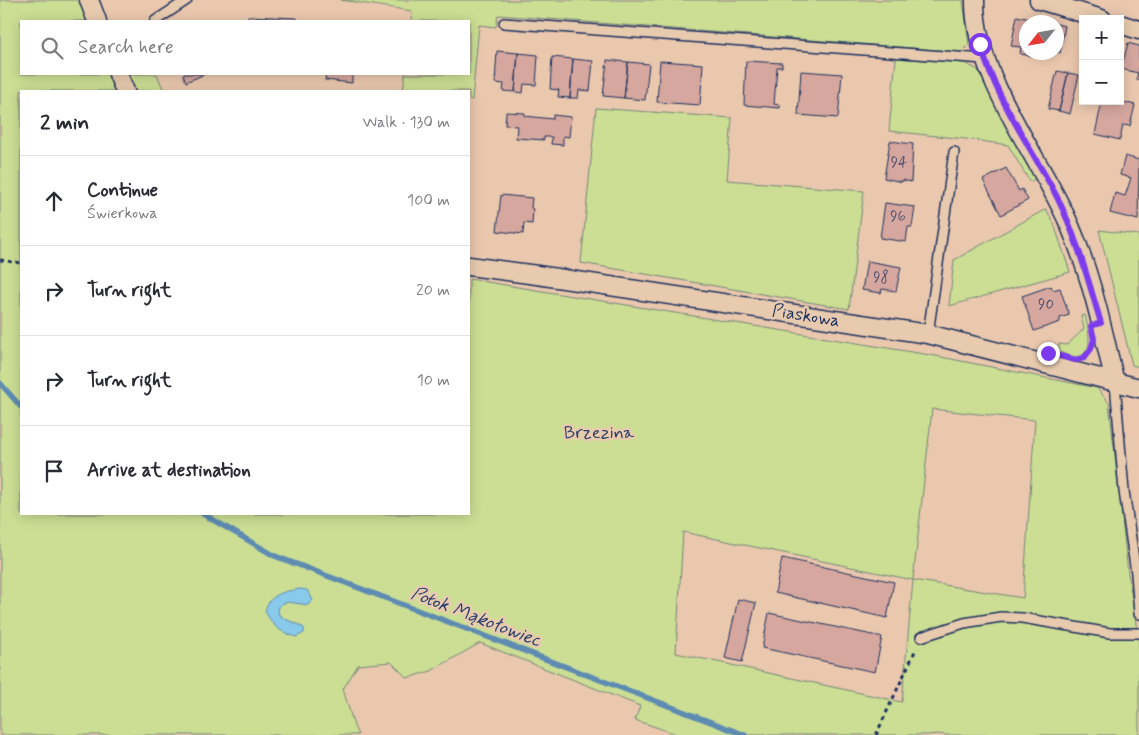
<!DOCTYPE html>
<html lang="en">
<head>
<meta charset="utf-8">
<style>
	:root { --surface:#fff; --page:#f2f2f3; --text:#2b2b33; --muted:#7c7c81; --line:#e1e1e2 }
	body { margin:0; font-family:Mynerve,sans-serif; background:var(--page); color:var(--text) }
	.controls { position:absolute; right:15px; top:15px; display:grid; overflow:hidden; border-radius:0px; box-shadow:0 2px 12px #0003 }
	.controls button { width:45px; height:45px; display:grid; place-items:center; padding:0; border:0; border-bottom:1px solid var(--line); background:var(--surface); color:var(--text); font:25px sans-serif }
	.compass { position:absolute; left:1019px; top:15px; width:45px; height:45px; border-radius:50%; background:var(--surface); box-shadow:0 2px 12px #0003; rotate:239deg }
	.stop { position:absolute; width:15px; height:15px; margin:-11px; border:4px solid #7c3aed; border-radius:50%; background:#fff }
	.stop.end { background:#7c3aed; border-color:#fff; box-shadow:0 1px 5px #0008 }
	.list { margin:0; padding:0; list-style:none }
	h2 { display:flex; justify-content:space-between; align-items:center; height:65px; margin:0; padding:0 20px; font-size:21px }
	h2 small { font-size:16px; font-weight:400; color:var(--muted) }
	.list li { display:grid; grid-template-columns:32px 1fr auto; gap:15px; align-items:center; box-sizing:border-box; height:90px; padding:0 20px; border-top:1px solid var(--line) }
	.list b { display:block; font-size:19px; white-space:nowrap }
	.list p { margin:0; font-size:16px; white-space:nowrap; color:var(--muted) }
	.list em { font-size:16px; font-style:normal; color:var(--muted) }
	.icon { flex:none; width:28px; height:28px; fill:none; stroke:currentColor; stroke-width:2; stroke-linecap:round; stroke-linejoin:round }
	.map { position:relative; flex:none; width:1139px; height:735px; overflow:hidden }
	.search { position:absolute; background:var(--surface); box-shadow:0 2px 12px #0003; left:20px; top:20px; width:450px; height:55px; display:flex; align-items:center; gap:12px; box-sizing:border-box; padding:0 18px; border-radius:0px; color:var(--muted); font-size:19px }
	.panel { position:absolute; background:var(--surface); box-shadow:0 2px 12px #0003; left:20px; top:90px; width:450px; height:425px; border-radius:0px }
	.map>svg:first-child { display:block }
</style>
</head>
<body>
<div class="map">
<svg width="1139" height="735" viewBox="0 0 1139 735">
	<rect width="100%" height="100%" fill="#eac8ae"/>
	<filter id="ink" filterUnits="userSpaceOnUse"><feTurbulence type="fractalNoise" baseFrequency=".02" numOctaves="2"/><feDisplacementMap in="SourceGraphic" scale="10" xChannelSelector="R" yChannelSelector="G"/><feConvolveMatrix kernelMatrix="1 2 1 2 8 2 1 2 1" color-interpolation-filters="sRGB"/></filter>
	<g filter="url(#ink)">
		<path fill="#cbde93" stroke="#738678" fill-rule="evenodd" d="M0,0H82L90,21H21V74H111L118,91H21V514H469V279L936,356L1097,388L1109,403L1128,573L1139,643V735H946L938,734L927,735H679L635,720L640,706L480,643L431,671L407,678L391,662L358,665L343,689L354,726L358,735H0ZM932,409L1035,420L1023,598L913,580ZM683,532L913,580L902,702L676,653Z
			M341,0H963L969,45L962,52L498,15L496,27L479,25L472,100H469V91H403L405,74H469V21H411L412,11Z
			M896,58L965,63L978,70L1009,131L1037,177L1030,182L1008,145L966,139L889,131Z
			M125,74H157L164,91H133Z
			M596,108L732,118L727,180L864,191L849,309L581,263Z
			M1046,209L1054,224L1070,272L949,306L954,260Z
			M1099,230L1139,235V367L1132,365Z
			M1085,315C1088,327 1096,357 1075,357C1070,357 1064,354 1059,352V344L1067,345L1084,329L1081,316Z"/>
		<path fill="#89c9ea" stroke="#5d8bb2" d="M300,589L307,590L313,600L308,605L288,602L281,604L278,609L279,615C286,621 296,622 304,628V633L296,637C279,631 274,628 265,611C269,594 285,591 300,589Z"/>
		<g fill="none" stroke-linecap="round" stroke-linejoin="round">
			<path stroke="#5d8bb2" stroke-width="5.5" d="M0,383L21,407
				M203,514L275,556L745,735"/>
		</g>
		<path fill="#d5a79e" stroke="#1b2f5e" d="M248,16L297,18V21H247Z
			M1017,16L1039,21V22H1026V52H1032V56L1020,54L1021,47L1011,46Z
			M1056,24L1065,26L1060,53L1056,52Z
			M1128,43L1139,46V80L1136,79L1138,73L1121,69Z
			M497,51L518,53L515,92L503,91L504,84L495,83Z
			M518,53L538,55L536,85L524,84L523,93L515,92Z
			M552,57L573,59L570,98L558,97L559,90L550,89Z
			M573,59L593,61L590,91L579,90L578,98H570Z
			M607,60L628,62L624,98L603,96Z
			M660,61L703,64L700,105L657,102Z
			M746,61L782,63V67H777L774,104L780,105V108L744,105Z
			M628,62L649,64L645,100L624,98Z
			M801,71L842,74L838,118L798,115Z
			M1057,71L1068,73L1059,111L1048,109Z
			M1068,73L1079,75L1070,114L1059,111Z
			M183,74H205L186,82Z
			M326,74H352V83L325,80Z
			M1102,101H1120L1135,105L1130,126L1123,125L1120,140L1095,134Z
			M506,112L525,113V116L553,119V115L571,117L569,137L563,136V145L551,144L552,137H544V140L516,138L517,126L505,125Z
			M890,141L913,144L911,182L902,180V182L884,178Z
			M1125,156L1139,160L1138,220L1110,213L1115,193L1125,196L1131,178L1120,175Z
			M1006,168L1019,191L1022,189L1028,200L1001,215L983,180Z
			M501,195L532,198L531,208L533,209L532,224L524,223L523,234L497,231Z
			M885,203L915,207L912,227H908L906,242L880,238Z
			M867,261L901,267L896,291L882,289L881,293L862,290Z
			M1051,286L1053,290L1060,288L1069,315L1060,318V322L1034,331L1022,296Z
			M782,558L894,582L887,618L775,593Z
			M738,599L756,603L742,662L725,658Z
			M769,613L882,637L875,672L762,648Z"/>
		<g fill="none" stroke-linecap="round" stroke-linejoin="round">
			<g stroke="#1b2f5e" stroke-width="12">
				<path id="service" d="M155,21L187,0
					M504,23L984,59
					M928,334L954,152
					M1115,383L1124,491L1136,573L1139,614
					M921,637L964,623L1001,617L1022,618L1110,633H1139"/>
			</g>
			<g stroke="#1b2f5e" stroke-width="21">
				<path id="minor" d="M89,0L97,21
					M975,0C974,77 1040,156 1070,226C1091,275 1103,330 1115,383
					M1039,0L1102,19
					M1120,24L1139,30
					M118,74L125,91
					M469,266L537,275L928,334L1139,388"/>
			</g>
			<path stroke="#1b2f5e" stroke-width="3" stroke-dasharray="4 4" stroke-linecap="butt" d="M0,260L21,263
				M876,735L916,649"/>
			<use href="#service" stroke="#e8cbaf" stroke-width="9"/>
			<use href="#minor" stroke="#e8cbaf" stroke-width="18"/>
		</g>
	</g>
	<g fill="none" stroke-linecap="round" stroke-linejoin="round" filter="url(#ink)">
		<path stroke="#7c3aed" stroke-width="6" d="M980,44C996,99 1031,147 1057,197C1077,237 1088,280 1101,323L1091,326L1094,339L1091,349L1084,358L1076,360L1048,353"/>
	</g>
	<g text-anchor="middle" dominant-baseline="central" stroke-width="5" stroke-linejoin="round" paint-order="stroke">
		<g font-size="15" fill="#4a4d6e">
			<text x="899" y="163">94</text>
			<text x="898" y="217">96</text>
			<text x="881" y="278">98</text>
			<text x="1046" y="305">90</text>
		</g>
		<g font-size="18" fill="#1b2f5e" stroke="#e8cbaf">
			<text transform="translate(806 316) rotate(9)">Piaskowa</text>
		</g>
		<g font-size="18" fill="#2d4063" stroke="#e8cbaf">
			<text x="599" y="433">Brzezina</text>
		</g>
		<g font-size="19" font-style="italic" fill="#263e6c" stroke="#e8cbaf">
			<text transform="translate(476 617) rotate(21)">Potok Mąkołowiec</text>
		</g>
	</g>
</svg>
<div class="controls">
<button>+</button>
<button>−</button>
</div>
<svg class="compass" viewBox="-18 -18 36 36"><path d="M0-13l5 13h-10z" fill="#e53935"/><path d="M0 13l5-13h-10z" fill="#7c7c81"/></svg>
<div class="stop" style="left:980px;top:44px"></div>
<div class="stop end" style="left:1048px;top:353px"></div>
<div class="search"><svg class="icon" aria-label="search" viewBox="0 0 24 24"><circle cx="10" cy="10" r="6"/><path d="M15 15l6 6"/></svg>Search here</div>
<section class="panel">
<h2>2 min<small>Walk · 130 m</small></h2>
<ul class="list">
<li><svg class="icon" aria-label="ahead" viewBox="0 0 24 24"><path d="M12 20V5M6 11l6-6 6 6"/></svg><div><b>Continue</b><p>Świerkowa</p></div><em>100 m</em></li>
<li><svg class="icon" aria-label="right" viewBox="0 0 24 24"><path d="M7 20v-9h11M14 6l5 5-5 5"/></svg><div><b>Turn right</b></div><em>20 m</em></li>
<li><svg class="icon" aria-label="right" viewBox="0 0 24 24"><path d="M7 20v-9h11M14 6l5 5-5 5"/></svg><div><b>Turn right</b></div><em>10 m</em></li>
<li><svg class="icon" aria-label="arrive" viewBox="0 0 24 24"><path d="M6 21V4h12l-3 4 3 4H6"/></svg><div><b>Arrive at destination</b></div></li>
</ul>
</section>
</div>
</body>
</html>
